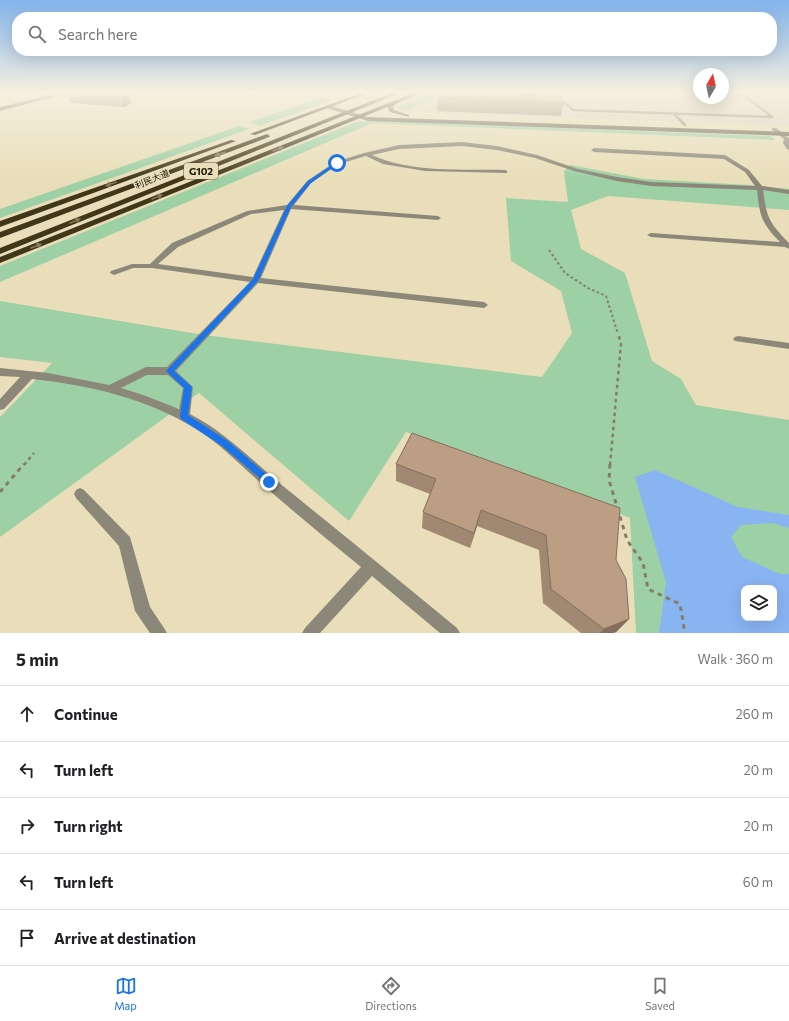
<!DOCTYPE html>
<html lang="en">
<head>
<meta charset="utf-8">
<style>
	:root { --surface:#fff; --page:#f2f2f2; --text:#202124; --muted:#757577; --line:#e0e0e0; --accent:#1a73e8 }
	body { margin:0; font-family:Commissioner,"Noto Sans SC",sans-serif; background:var(--page); color:var(--text) }
	.controls { position:absolute; right:12px; bottom:12px; display:grid; overflow:hidden; border-radius:8px; box-shadow:0 4px 16px #0002 }
	.controls button { width:36px; height:36px; display:grid; place-items:center; padding:0; border:0; border-bottom:1px solid var(--line); background:var(--surface); color:var(--text); font:20px sans-serif }
	.compass { position:absolute; left:693px; top:68px; width:36px; height:36px; border-radius:50%; background:var(--surface); box-shadow:0 4px 16px #0002; rotate:9deg }
	.stop { position:absolute; width:12px; height:12px; margin:-9px; border:3px solid #1a73e8; border-radius:50%; background:#fff }
	.stop.end { background:#1a73e8; border-color:#fff; box-shadow:0 1px 4px #0008 }
	.list { margin:0; padding:0; list-style:none }
	h2 { display:flex; justify-content:space-between; align-items:center; height:52px; margin:0; padding:0 16px; font-size:17px }
	h2 small { font-size:13px; font-weight:400; color:var(--muted) }
	.list li { display:grid; grid-template-columns:26px 1fr auto; gap:12px; align-items:center; box-sizing:border-box; height:56px; padding:0 16px; border-top:1px solid var(--line) }
	.list b { display:block; font-size:15px; white-space:nowrap }
	.list em { font-size:13px; font-style:normal; color:var(--muted) }
	.icon { flex:none; width:22px; height:22px; fill:none; stroke:currentColor; stroke-width:2; stroke-linecap:round; stroke-linejoin:round }
	.map { position:relative; flex:none; width:789px; height:633px; overflow:hidden }
	.search { position:absolute; background:var(--surface); box-shadow:0 4px 16px #0002; left:12px; right:12px; top:12px; height:44px; display:flex; align-items:center; gap:10px; box-sizing:border-box; padding:0 14px; border-radius:16px; color:var(--muted); font-size:15px }
	.sheet { height:332px; background:var(--surface) }
	nav { display:flex; justify-content:space-around; align-items:center; box-sizing:border-box; height:56px; border-top:1px solid var(--line); background:var(--surface); font-size:11px; color:var(--muted) }
	nav a { display:grid; justify-items:center; gap:2px }
	nav .on { color:var(--accent) }
	.map>svg:first-child { display:block }
</style>
</head>
<body>
<div class="map">
<svg width="789" height="633" viewBox="0 0 789 633">
	<rect width="100%" height="100%" fill="#e9deb9"/>
	<path fill="#dcd4bf" d="M455,91H699V98H723V91H789V126L406,112Z"/>
	<path fill="#9dd0a4" fill-rule="evenodd" d="M433,91H452L406,111L400,110L397,107Z
		M322,97L330,101L259,126L250,122Z
		M372,121L771,136L775,140L372,123L0,282V266L356,122Z
		M239,126L249,129L0,218V209Z
		M570,165L644,179L749,185L789,189V210L608,196L571,210L581,249L625,273L652,361L681,379L696,405L789,420V633H636L630,518L406,432L349,521L199,393L0,537V417L52,363L0,357V301L204,335L542,377L572,333L561,291L511,261L506,198L568,202L564,171ZM744,588H774V618H744Z"/>
	<path fill="#89b4f2" fill-rule="evenodd" d="M655,470L738,507L789,515V528L773,523L741,525L731,537L742,557L780,574H789V633H659L666,582L635,477ZM744,588H774V618H744Z"/>
	<g fill="none" stroke-linecap="round" stroke-linejoin="round">
		<path stroke="#857d64" stroke-width="2" stroke-dasharray="2.5 2.5" stroke-linecap="butt" d="M549,250L565,273L588,288L606,296L618,334"/>
		<path stroke="#857d64" stroke-width="2.5" stroke-dasharray="3.5 3.5" stroke-linecap="butt" d="M24,465L34,453
			M610,465L621,344L618,333"/>
		<path stroke="#857d64" stroke-width="3" stroke-dasharray="4.5 4.5" stroke-linecap="butt" d="M610,464L609,480L627,540L643,563L648,589L680,604L685,633
			M0,492L24,464"/>
		<path stroke="#8c8879" stroke-width="2.5" d="M551,91L573,110L772,117
			M740,92L789,93
			M740,92L772,117
			M674,114L685,125"/>
		<path fill="#8c8879" fill-rule="evenodd" d="M772,128H776L789,138V150L787,149L783,143L784,139L772,130Z
			M462,142L497,146L537,155L578,169L617,177L651,182L755,186L745,172L724,159L594,152L591,150L594,148L725,155L749,170L762,186L789,190V194L763,190C767,219 769,222 789,243V249L785,247L651,237L647,235L651,233L780,242C761,222 760,217 757,190L651,186L617,181L574,171L535,158L497,150L462,146L399,149L372,155C410,173 463,169 505,170L507,171V173L425,171L383,164L366,156L339,164L311,183L294,205L438,216L441,218L438,220L291,209L261,278L484,302L488,305L484,308L258,283L176,371L193,387L190,414C225,432 253,461 283,486C341,533 399,580 457,628L460,633H440L372,576L320,633H302L305,628L361,567C328,540 295,513 263,485C241,466 221,444 196,429C147,398 88,385 32,379L4,409L0,410V399L20,377L0,376V368L48,373L109,385L146,367H167L250,282L152,268H133L114,275L110,273L111,271L132,264H150L172,243L247,211L287,205L307,181L335,162L364,153L399,145ZM284,210L253,277L158,264L178,247L251,214ZM147,375H168L183,388L179,409L146,396L121,388Z
			M738,336L789,343V349L735,341L733,339L735,337Z
			M80,488L84,490L130,537L150,607L164,628L167,633H150L135,611L119,546L76,498L74,494L76,490Z"/>
		<path fill="#665f4a" fill-rule="evenodd" d="M67,91H76L0,111V107Z
			M394,101L397,103L393,107L394,110L409,115V117L390,112L387,107Z
			M328,105L368,117L789,132V136L368,121L326,108L325,107Z"/>
		<path fill="#403719" fill-rule="evenodd" d="M366,91H374L255,135L250,134Z
			M397,91H405L0,254V248Z
			M419,91H427L0,263V257Z
			M267,134L270,136L269,137L0,238V232Z
			M231,140L236,141L0,227V221Z"/>
	</g>
	<path fill="#a18872" d="M468,91H539L538,95L564,103L561,116L437,111L438,98L468,93Z
		M128,93L131,103L124,107L71,103L67,94Z
		M412,433L616,560L629,619L616,632L613,633H581L543,603L539,550L477,526L470,548L422,528L423,512L430,494L396,481V464Z"/>
	<path fill="#836f5c" d="M128,93L131,103L124,107L121,97Z
		M481,510L477,526L470,548L474,533Z
		M629,619L616,632L613,633H600L604,629Z"/>
	<path fill="#bb9e84" stroke="#836f5c" d="M72,91H90L128,93L121,97L67,94Z
		M493,91H508L509,95L561,96L564,103L438,98L439,92L493,94Z
		M412,433L620,508L616,560L626,579L629,619L604,629L551,589L546,535L481,510L474,533L423,512L436,479L396,464Z"/>
	<defs><path id="oneway-solid" d="M-6-.8H1V-3.2L6.5 0L1 3.2V.8H-6Z"/></defs>
	<g fill="#847a59">
		<use href="#oneway-solid" transform="translate(278 149) rotate(-22)"/>
		<use href="#oneway-solid" transform="translate(220 154) rotate(160)"/>
		<use href="#oneway-solid" transform="translate(111 184) rotate(160)"/>
		<use href="#oneway-solid" transform="translate(157 197) rotate(-22)"/>
		<use href="#oneway-solid" transform="translate(75 221) rotate(-22)"/>
		<use href="#oneway-solid" transform="translate(36 246) rotate(-21)"/>
	</g>
	<linearGradient id="sky" x2="0" y2="1"><stop stop-color="#82b4ec"/><stop offset="0.51" stop-color="#f5f0e0"/><stop offset="1" stop-color="#f5f0e0" stop-opacity="0"/></linearGradient>
	<rect width="789" height="180" fill="url(#sky)"/>
	<path fill="#1a73e8" d="M335,163H339L311,183L291,207L258,281L174,371L192,387L188,415L228,441L272,479V485L269,486L222,446L181,419L180,416L184,388L166,371L253,279L287,206L308,181Z"/>
	<g text-anchor="middle" dominant-baseline="central" stroke-width="3" stroke-linejoin="round" paint-order="stroke">
		<g font-size="9" fill="#181407" stroke="#e9deb9">
			<text transform="translate(152 179) rotate(-22)">利民大道</text>
		</g>
		<rect fill="#e9deb9" stroke="#57513c" stroke-width="1" x="184" y="163" width="34" height="16" rx="3"/>
		<g font-size="10" font-weight="bold" fill="#181407">
			<text x="201" y="171">G102</text>
		</g>
	</g>
</svg>
<div class="controls">
<button><svg class="icon" aria-label="layers" viewBox="0 0 24 24"><path d="M12 4l9 5-9 5-9-5zM3 14l9 5 9-5"/></svg></button>
</div>
<svg class="compass" viewBox="-18 -18 36 36"><path d="M0-13l5 13h-10z" fill="#e53935"/><path d="M0 13l5-13h-10z" fill="#757577"/></svg>
<div class="stop" style="left:337px;top:163px"></div>
<div class="stop end" style="left:269px;top:482px"></div>
<div class="search"><svg class="icon" aria-label="search" viewBox="0 0 24 24"><circle cx="10" cy="10" r="6"/><path d="M15 15l6 6"/></svg>Search here</div>
</div>
<section class="sheet">
<h2>5 min<small>Walk · 360 m</small></h2>
<ul class="list">
<li><svg class="icon" aria-label="ahead" viewBox="0 0 24 24"><path d="M12 20V5M6 11l6-6 6 6"/></svg><div><b>Continue</b></div><em>260 m</em></li>
<li><svg class="icon" aria-label="left" viewBox="0 0 24 24"><path d="M17 20v-9H6M10 6l-5 5 5 5"/></svg><div><b>Turn left</b></div><em>20 m</em></li>
<li><svg class="icon" aria-label="right" viewBox="0 0 24 24"><path d="M7 20v-9h11M14 6l5 5-5 5"/></svg><div><b>Turn right</b></div><em>20 m</em></li>
<li><svg class="icon" aria-label="left" viewBox="0 0 24 24"><path d="M17 20v-9H6M10 6l-5 5 5 5"/></svg><div><b>Turn left</b></div><em>60 m</em></li>
<li><svg class="icon" aria-label="arrive" viewBox="0 0 24 24"><path d="M6 21V4h12l-3 4 3 4H6"/></svg><div><b>Arrive at destination</b></div></li>
</ul>
</section>
<nav>
<a class="on"><svg class="icon" aria-label="map" viewBox="0 0 24 24"><path d="M3 6l6-2 6 2 6-2v14l-6 2-6-2-6 2zM9 4v14M15 6v14"/></svg>Map</a>
<a><svg class="icon" aria-label="directions" viewBox="0 0 24 24"><path d="M12 3l9 9-9 9-9-9zM9 14v-3h6M13 9l2 2-2 2"/></svg>Directions</a>
<a><svg class="icon" aria-label="saved" viewBox="0 0 24 24"><path d="M7 4h10v16l-5-4-5 4z"/></svg>Saved</a>
</nav>
</body>
</html>
